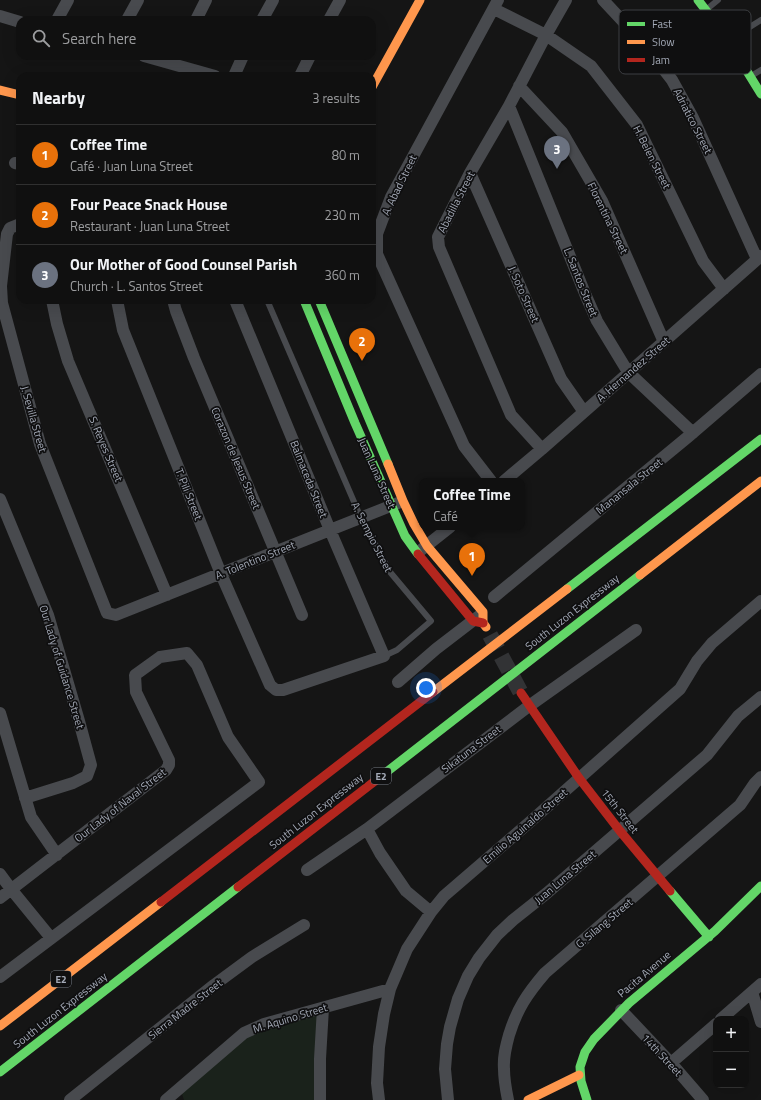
<!DOCTYPE html>
<html lang="en">
<head>
<meta charset="utf-8">
<style>
	:root { --surface:#101010; --page:#191919; --text:#f1f3f6; --muted:#9c9d9f; --line:#303030; --accent:#72767e }
	body { margin:0; font-family:"Titillium Web",sans-serif; background:var(--page); color:var(--text) }
	.controls { position:absolute; right:12px; bottom:12px; display:grid; overflow:hidden; border-radius:8px; box-shadow:0 4px 16px #0002 }
	.controls button { width:36px; height:36px; display:grid; place-items:center; padding:0; border:0; border-bottom:1px solid var(--line); background:var(--surface); color:var(--text); font:20px sans-serif }
	.you { position:absolute; left:426px; top:688px; width:14px; height:14px; margin:-10px; border:3px solid #fff; border-radius:50%; background:#1a73e8; box-shadow:0 0 0 6px #1a73e833 }
	.badge { display:grid; place-items:center; width:26px; height:26px; border-radius:50%; background:var(--accent); color:#fff; font-size:13px; font-weight:700 }
	.pin { position:absolute; translate:-50% -33px; filter:drop-shadow(0 1px 2px #0008) }
	.pin::after { content:''; position:absolute; top:21px; width:14px; height:12px; background:inherit; clip-path:polygon(0 0,100% 0,50% 100%) }
	.popup { position:absolute; left:419px; top:478px; width:106px; height:52px; box-sizing:border-box; display:grid; place-content:center; border-radius:8px; background:var(--surface); filter:drop-shadow(0 1px 3px #0005); font-size:13px; white-space:nowrap; color:var(--muted) }
	.popup b { font-size:15px; color:var(--text) }
	.popup::after { content:''; position:absolute; left:50%; top:100%; margin-left:-8px; border:8px solid transparent; border-top-color:var(--surface) }
	.list { margin:0; padding:0; list-style:none }
	h2 { display:flex; justify-content:space-between; align-items:center; height:52px; margin:0; padding:0 16px; font-size:17px }
	h2 small { font-size:13px; font-weight:400; color:var(--muted) }
	.list li { display:grid; grid-template-columns:26px 1fr auto; gap:12px; align-items:center; box-sizing:border-box; height:60px; padding:0 16px; border-top:1px solid var(--line) }
	.list b { display:block; font-size:15px; white-space:nowrap }
	.list p { margin:0; font-size:13px; white-space:nowrap; color:var(--muted) }
	.list em { font-size:13px; font-style:normal; color:var(--muted) }
	.icon { flex:none; width:22px; height:22px; fill:none; stroke:currentColor; stroke-width:2; stroke-linecap:round; stroke-linejoin:round }
	.map { position:relative; flex:none; width:761px; height:1100px; overflow:hidden }
	.search { position:absolute; background:var(--surface); box-shadow:0 4px 16px #0002; left:16px; top:16px; width:360px; height:44px; display:flex; align-items:center; gap:10px; box-sizing:border-box; padding:0 14px; border-radius:12px; color:var(--muted); font-size:15px }
	.panel { position:absolute; background:var(--surface); box-shadow:0 4px 16px #0002; left:16px; top:72px; width:360px; height:232px; border-radius:12px }
	.map>svg:first-child { display:block }
</style>
</head>
<body>
<div class="map">
<svg width="761" height="1100" viewBox="0 0 761 1100">
	<rect width="100%" height="100%" fill="#151515"/>
	<path fill="#1a221b" d="M321,1010L316,1100H184L180,1088L245,1034Z"/>
	<g fill="none" stroke-linecap="round" stroke-linejoin="round">
		<path stroke="#323335" stroke-width="16" stroke-dasharray="16 8" stroke-linecap="butt" d="M490,635L521,693"/>
		<path stroke="#484a4e" stroke-width="6" d="M707,9L718,0
			M729,40L761,20
			M751,76L761,70
			M267,300L361,518L390,572L431,621L397,650L384,656"/>
		<path stroke="#484a4e" stroke-width="12" d="M603,0L644,44L672,80L693,118L757,259
			M494,9L546,35L591,66L637,125L703,261L724,289
			M0,16L20,22
			M57,20L68,0
			M127,20L138,0
			M196,20L206,0
			M262,20L273,0
			M329,20L340,0
			M144,56L215,76
			M234,76L243,56
			M300,76L310,56
			M519,86L562,132L602,201L664,342
			M509,106L586,296L597,321L628,372L693,433
			M15,163L20,164
			M470,173L561,379L584,412
			M20,224L10,228L7,234L1,286L2,303L40,444L107,613L116,615L398,503
			M52,300L57,324L68,361L167,595
			M117,300L123,330L221,574L270,685L276,690H283L384,656L330,530L235,300
			M173,300L176,311L194,358L302,615
			M542,449L511,415L439,247L438,237L470,173L509,106L546,35L566,0
			M491,481L464,446L377,254V234L391,197L498,0
			M504,481L542,449L761,256
			M0,499L48,615L79,721L91,765L87,776L73,783L25,798
			M421,550L450,527
			M494,597L689,436L761,374
			M398,682L436,649L479,616
			M0,713L31,817L57,855
			M367,829L380,853L406,891L431,912
			M307,870L367,829L529,706L636,630
			M0,874L11,889L51,938
			M0,898L166,770L169,765V760L136,692L135,675L160,657L187,653L197,665L228,737L259,782L0,977
			M752,992L761,1022
			M621,1010L671,1063L703,1100
			M721,1019L761,984
			M671,1063L716,1024
			M70,1100L214,985L252,957L304,925
			M166,1100L244,1033L264,1024L390,989
			M320,1100V1059L323,1008
			M379,1100L377,1083L379,1047L384,1014L390,989L407,949L431,912L444,896L531,821L680,689L697,661L712,643L761,601
			M448,1100L445,1069L447,1044L450,1027L458,999L468,976L479,958L497,935L513,920L547,893L707,755L738,716L761,697
			M508,1100C506,1090 504,1079 504,1069C503,1057 506,1046 509,1035C517,1009 527,994 545,973L740,805L755,783L761,777"/>
		<path stroke="#63d668" stroke-width="9" d="M698,0L724,34L761,94
			M304,300L355,423L405,536L418,554
			M319,300L388,464
			M567,589L761,439
			M384,774L640,575
			M670,891L709,937
			M0,1072L238,887
			M587,1100L581,1081L580,1067L585,1052L594,1039L629,1003L715,931L761,886"/>
		<path stroke="#ff974d" stroke-width="9" d="M372,87L420,0
			M0,90L20,95
			M388,464L403,501L414,524L427,546L483,612V623L486,627
			M640,575L761,481
			M433,692L567,589
			M0,1026L161,902
			M528,1100L579,1075"/>
		<path stroke="#b3261e" stroke-width="9" d="M418,554L473,621L483,623
			M521,693L579,778L620,831L670,891
			M238,887L384,774
			M161,902L433,692"/>
	</g>
	<g text-anchor="middle" dominant-baseline="central" stroke-width="3.5" stroke-linejoin="round" paint-order="stroke">
		<g fill="#0f0f10" stroke="#777c85" stroke-width="1">
			<rect x="371" y="768" width="20" height="16" rx="3"/>
			<rect x="51" y="971" width="20" height="16" rx="3"/>
		</g>
		<g font-size="10" font-weight="bold" fill="#a4aab7">
			<text x="381" y="776">E2</text>
			<text x="61" y="979">E2</text>
		</g>
		<g font-size="11" fill="#a4aab7" stroke="#0f0f10">
			<text transform="translate(693 121) rotate(63)">Adriatico Street</text>
			<text transform="translate(652 157) rotate(63)">H. Belen Street</text>
			<text transform="translate(399 185) rotate(-64)">A. Abad Street</text>
			<text transform="translate(456 202) rotate(-63)">Abadilla Street</text>
			<text transform="translate(608 218) rotate(64)">Florentina Street</text>
			<text transform="translate(581 282) rotate(68)">L. Santos Street</text>
			<text transform="translate(524 294) rotate(66)">J. Soto Street</text>
			<text transform="translate(633 369) rotate(-41)">A. Hernandez Street</text>
			<text transform="translate(34 419) rotate(74)">J. Sevilla Street</text>
			<text transform="translate(106 449) rotate(67)">S. Reyes Street</text>
			<text transform="translate(236 458) rotate(67)">Corazon de Jesus Street</text>
			<text transform="translate(377 473) rotate(66)">Juan Luna Street</text>
			<text transform="translate(309 479) rotate(68)">Balmaceda Street</text>
			<text transform="translate(629 486) rotate(-39)">Manansala Street</text>
			<text transform="translate(189 494) rotate(68)">T. Pili Street</text>
			<text transform="translate(372 537) rotate(63)">A. Sempio Street</text>
			<text transform="translate(255 560) rotate(-22)">A. Tolentino Street</text>
			<text transform="translate(572 612) rotate(-38)">South Luzon Expressway</text>
			<text transform="translate(62 667) rotate(73)">Our Lady of Guidance Street</text>
			<text transform="translate(471 749) rotate(-37)">Sikatuna Street</text>
			<text transform="translate(120 805) rotate(-38)">Our Lady of Naval Street</text>
			<text transform="translate(316 811) rotate(-38)">South Luzon Expressway</text>
			<text transform="translate(620 811) rotate(52)">15th Street</text>
			<text transform="translate(525 826) rotate(-41)">Emilio Aguinaldo Street</text>
			<text transform="translate(565 877) rotate(-40)">Juan Luna Street</text>
			<text transform="translate(604 923) rotate(-40)">G. Silang Street</text>
			<text transform="translate(644 974) rotate(-40)">Pacita Avenue</text>
			<text transform="translate(185 1009) rotate(-38)">Sierra Madre Street</text>
			<text transform="translate(60 1010) rotate(-38)">South Luzon Expressway</text>
			<text transform="translate(290 1018) rotate(-17)">M. Aquino Street</text>
			<text transform="translate(662 1055) rotate(47)">14th Street</text>
		</g>
	</g>
	<rect x="619" y="10" width="132" height="64" rx="6" fill="#0f0f10" stroke="#3c3e42" stroke-width="1"/>
	<rect x="627" y="22" width="18" height="4" fill="#63d668"/>
	<rect x="627" y="40" width="18" height="4" fill="#ff974d"/>
	<rect x="627" y="58" width="18" height="4" fill="#b3261e"/>
	<g font-size="11" fill="#a4aab7">
		<text x="652" y="28">Fast</text>
		<text x="652" y="46">Slow</text>
		<text x="652" y="64">Jam</text>
	</g>
</svg>
<div class="controls">
<button>+</button>
<button>−</button>
</div>
<div class="you"></div>
<div class="pin badge" style="left:472px;top:576px;background:#e8710a">1</div>
<div class="popup"><b>Coffee Time</b>Café</div>
<div class="pin badge" style="left:362px;top:361px;background:#e8710a">2</div>
<div class="pin badge" style="left:557px;top:169px;background:#6b7280">3</div>
<div class="search"><svg class="icon" aria-label="search" viewBox="0 0 24 24"><circle cx="10" cy="10" r="6"/><path d="M15 15l6 6"/></svg>Search here</div>
<section class="panel">
<h2>Nearby<small>3 results</small></h2>
<ul class="list">
<li><span class="badge" style="background:#e8710a">1</span><div><b>Coffee Time</b><p>Café · Juan Luna Street</p></div><em>80 m</em></li>
<li><span class="badge" style="background:#e8710a">2</span><div><b>Four Peace Snack House</b><p>Restaurant · Juan Luna Street</p></div><em>230 m</em></li>
<li><span class="badge" style="background:#6b7280">3</span><div><b>Our Mother of Good Counsel Parish</b><p>Church · L. Santos Street</p></div><em>360 m</em></li>
</ul>
</section>
</div>
</body>
</html>
